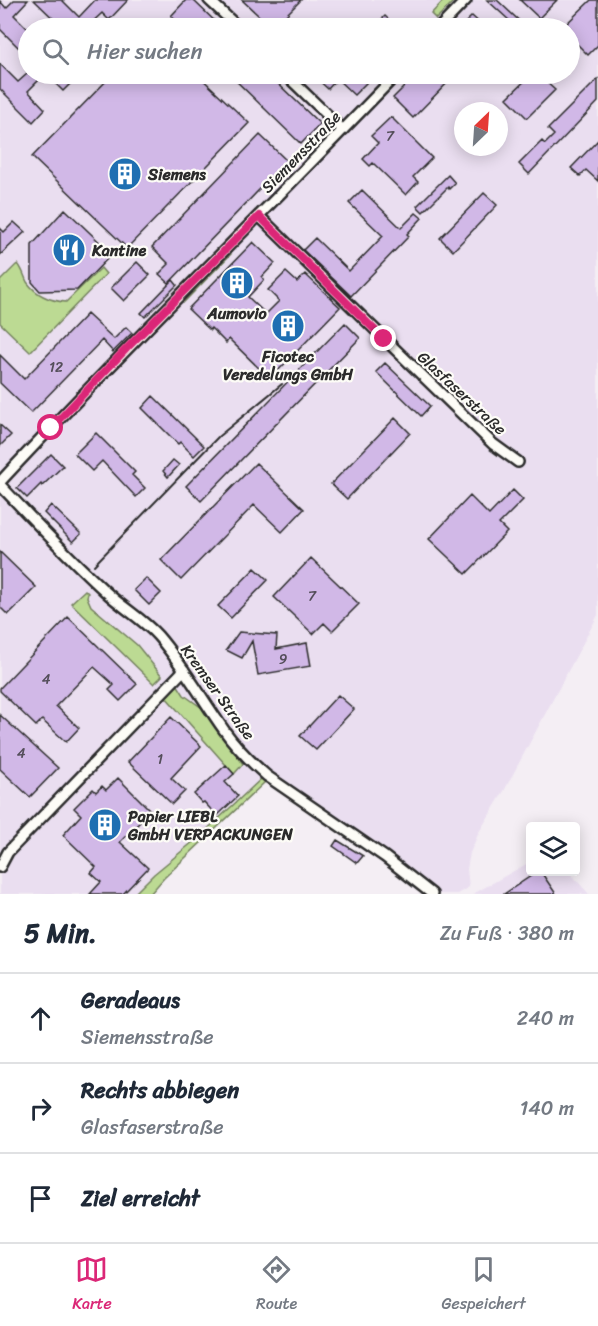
<!DOCTYPE html>
<html lang="de">
<head>
<meta charset="utf-8">
<style>
	:root { --surface:#fff; --page:#f2f2f3; --text:#1f2937; --muted:#747a83; --line:#e0e1e3; --accent:#db2777 }
	body { margin:0; font-family:Sriracha,sans-serif; background:var(--page); color:var(--text) }
	.controls { position:absolute; right:18px; bottom:18px; display:grid; overflow:hidden; border-radius:6px; box-shadow:0 3px 15px #0003 }
	.controls button { width:54px; height:54px; display:grid; place-items:center; padding:0; border:0; border-bottom:2px solid var(--line); background:var(--surface); color:var(--text); font:30px sans-serif }
	.compass { position:absolute; left:454px; top:102px; width:54px; height:54px; border-radius:50%; background:var(--surface); box-shadow:0 3px 15px #0003; rotate:25deg }
	.stop { position:absolute; width:18px; height:18px; margin:-14px; border:4px solid #db2777; border-radius:50%; background:#fff }
	.stop.end { background:#db2777; border-color:#fff; box-shadow:0 2px 6px #0008 }
	.list { margin:0; padding:0; list-style:none }
	h2 { display:flex; justify-content:space-between; align-items:center; height:78px; margin:0; padding:0 24px; font-size:26px }
	h2 small { font-size:20px; font-weight:400; color:var(--muted) }
	.list li { display:grid; grid-template-columns:39px 1fr auto; gap:18px; align-items:center; box-sizing:border-box; height:90px; padding:0 24px; border-top:2px solid var(--line) }
	.list b { display:block; font-size:22px; white-space:nowrap }
	.list p { margin:0; font-size:20px; white-space:nowrap; color:var(--muted) }
	.list em { font-size:20px; font-style:normal; color:var(--muted) }
	.icon { flex:none; width:33px; height:33px; fill:none; stroke:currentColor; stroke-width:2; stroke-linecap:round; stroke-linejoin:round }
	.map { position:relative; flex:none; width:598px; height:894px; overflow:hidden }
	.search { position:absolute; background:var(--surface); box-shadow:0 3px 15px #0003; left:18px; right:18px; top:18px; height:66px; display:flex; align-items:center; gap:15px; box-sizing:border-box; padding:0 21px; border-radius:33px; color:var(--muted); font-size:22px }
	.sheet { height:348px; background:var(--surface) }
	nav { display:flex; justify-content:space-around; align-items:center; box-sizing:border-box; height:84px; border-top:2px solid var(--line); background:var(--surface); font-size:16px; color:var(--muted) }
	nav a { display:grid; justify-items:center; gap:3px }
	nav .on { color:var(--accent) }
	.map>svg:first-child { display:block }
</style>
</head>
<body>
<div class="map">
<svg width="598" height="894" viewBox="0 0 598 894">
	<rect width="100%" height="100%" fill="#f4eef4"/>
	<filter id="ink" filterUnits="userSpaceOnUse"><feTurbulence type="fractalNoise" baseFrequency=".0167" numOctaves="2"/><feDisplacementMap in="SourceGraphic" scale="12" xChannelSelector="R" yChannelSelector="G"/><feConvolveMatrix kernelMatrix="1 2 1 2 8 2 1 2 1" color-interpolation-filters="sRGB"/></filter>
	<g filter="url(#ink)">
		<path fill="#eadef0" fill-rule="evenodd" d="M0,0H598V615L504,791L479,832L470,853L467,869L469,887L457,894H424L388,865L262,778L199,837L154,873L134,894H0ZM28,28H570V74H28ZM463,111H499V147H463Z
			M530,862V872H569L589,894H473Z"/>
		<path fill="#bcda93" stroke="#74825f" stroke-width="1.5" d="M444,0H455L436,19L431,14Z
			M229,253L231,254L184,302L182,301L183,298L218,262Z
			M18,264C23,270 24,276 27,282C37,296 50,301 66,302L101,268L106,274L30,352L0,323V281L16,265Z
			M85,590L88,593L87,597L91,606L137,645L162,676L154,684L71,603Z
			M177,684L184,695L209,713L243,764L234,774L165,696Z
			M262,778L266,781L164,878L150,894H134L154,874L199,837Z"/>
		<path fill="#d1b8e7" stroke="#2b2b2b" stroke-width="1.5" d="M14,0H28L14,15L28,29V57L0,29V1L6,8Z
			M34,0H62L79,17L95,0H128L109,20L102,13L86,28H63Z
			M186,0H193L222,28H184L171,16Z
			M242,0H301L273,28H272Z
			M487,0H497L527,28H511L507,25L510,21Z
			M520,0H557L539,18Z
			M591,0H598V45L588,55L570,37V28H562Z
			M385,16L398,28H373Z
			M472,16L485,28H460Z
			M0,64L18,82L27,74H45L28,91L45,109L33,122L0,89Z
			M46,74H73L77,77L63,91Z
			M113,74H197L249,123L127,248L32,157Z
			M229,74H268L320,124L301,144Z
			M312,74H375L354,95L337,79L328,89Z
			M417,74H447L452,78L413,118L393,98Z
			M532,74H543L548,78L545,81L555,90L527,118L507,98Z
			M598,79V102L529,174L519,164L542,141L545,144L554,135L548,129Z
			M391,117L432,158L413,177L418,182L406,195L373,163L370,166L363,159L378,143L371,136Z
			M260,135L287,161L169,283L159,274L169,264L152,247Z
			M598,140V181L586,170L580,176L571,168Z
			M448,175L455,183L449,189L448,187L423,212L417,206Z
			M362,190L401,228L416,213L422,218L407,234L409,236L351,296L303,250L315,238L349,271L383,236L349,203Z
			M484,193L497,205L453,251L440,238Z
			M65,209L112,254L77,290L40,291L32,282V245Z
			M14,222L25,232L0,255V228L4,232Z
			M253,242L275,263L262,277L264,280L248,297L266,314L279,301L268,290L286,272L297,282L305,274L340,307L270,379L229,339L226,343L211,328L210,330L188,309Z
			M137,262L150,275L124,301L111,288Z
			M173,280L177,285L145,317L141,313Z
			M87,314L114,339L126,327L132,333L113,352L102,340L31,413L0,383V355L24,379Z
			M345,323L360,338L201,501L186,486Z
			M385,363L430,406L421,416L376,372Z
			M153,396L204,446L194,456L180,442L178,444L142,408Z
			M395,418L410,433L347,499L331,484Z
			M0,425L11,435L0,446Z
			M96,433L135,472L132,475L145,488L136,497L102,461L92,471L75,454Z
			M51,454L63,466L42,486L41,484L27,498L17,488Z
			M173,460L179,465L168,477L163,471Z
			M256,463L304,509L282,532L254,505L181,580L161,560Z
			M513,490L523,500L499,524L507,532L466,574L429,539L470,496L489,515Z
			M51,505L81,534L73,542L44,513Z
			M0,552L36,587L8,615L0,607Z
			M311,558L359,604L332,631L324,623L313,634L274,597Z
			M255,568L268,580L231,618L218,606Z
			M146,578L161,593L149,605L134,590Z
			M68,617L137,684L120,701L109,690L114,685L94,667L56,706L79,728L66,742L42,720L36,726L0,691V688Z
			M239,632L277,635L276,649L307,643L311,666L258,675L252,641L242,658L226,650Z
			M338,695L354,709L316,750L300,736Z
			M0,715L58,768L30,797L0,769Z
			M171,717L201,746L171,778L185,791L172,804L128,762Z
			M226,765L234,774L225,782L238,796L217,816L204,802L202,803L194,794Z
			M118,778L151,811L120,842L148,868L123,894H90L101,882L91,873L96,867L63,835L81,815L74,808L93,789L96,792L102,786L106,790Z
			M337,840L363,856L357,863L333,846Z
			M537,872H541L556,894H504Z"/>
		<g fill="none" stroke-linecap="round" stroke-linejoin="round">
			<g stroke="#2b2b2b" stroke-width="14">
				<path id="minor" d="M209,0L239,28
					M439,28L466,0
					M285,74L343,130
					M259,216L397,351L493,444L518,462
					M0,482C129,343 266,211 397,74
					M0,485C35,522 69,558 106,592C123,608 143,619 158,636C183,665 202,699 224,730C236,747 251,762 267,776L385,857L432,894
					M0,867L8,852L184,670"/>
			</g>
			<use href="#minor" stroke="#fdfcf7" stroke-width="9"/>
			<path stroke="#2b2b2b" stroke-width="2" d="M94,565L219,436L282,384"/>
		</g>
	</g>
	<g fill="none" stroke-linecap="round" stroke-linejoin="round" filter="url(#ink)">
		<path stroke="#db2777" stroke-width="8" d="M51,428L127,348L259,216L384,339"/>
	</g>
	<defs>
		<g id="building-disc" transform="scale(1.725)"><circle r="9.5" fill="#1f6fb2" stroke="#fdfcf7"/><path d="M-4-6H4V6H1V3H-1V6H-4ZM-2.5-4.3h1.7v1.8h-1.7ZM.8-4.3h1.7v1.8H.8ZM-2.5-1h1.7V.8h-1.7ZM.8-1h1.7V.8H.8Z" fill="#fff"/></g>
		<g id="restaurant-disc" transform="scale(1.725)"><circle r="9.5" fill="#1f6fb2" stroke="#fdfcf7"/><path d="M-5-6h1v4h1v-4h1v4h1v-4h1v5L-1.5 .5V6h-2V.5L-5-1ZM5-6V6H3V1.5H1.5Q1.5-4 5-6Z" fill="#fff"/></g>
	</defs>
	<g fill-rule="evenodd">
		<use href="#building-disc" x="125" y="174"/>
		<use href="#restaurant-disc" x="69" y="250"/>
		<use href="#building-disc" x="237" y="283"/>
		<use href="#building-disc" x="288" y="326"/>
		<use href="#building-disc" x="105" y="825"/>
	</g>
	<g text-anchor="middle" dominant-baseline="central" stroke-width="4.5" stroke-linejoin="round" paint-order="stroke">
		<g font-size="14" fill="#544e5a">
			<text x="390" y="136">7</text>
			<text x="56" y="367">12</text>
			<text x="312" y="596">7</text>
			<text x="283" y="659">9</text>
			<text x="46" y="679">4</text>
			<text x="21" y="753">4</text>
			<text x="160" y="759">1</text>
		</g>
		<g font-size="16" fill="#2b2b2b" stroke="#fdfcf7">
			<text transform="translate(301 152) rotate(-46)">Siemensstraße</text>
			<text transform="translate(462 393) rotate(43)">Glasfaserstraße</text>
			<text transform="translate(218 692) rotate(54)">Kremser Straße</text>
		</g>
		<g font-size="16" font-weight="bold" fill="#2b2b2b" stroke="#fdfcf7" text-anchor="start">
			<text x="148" y="174">Siemens</text>
			<text x="92" y="250">Kantine</text>
			<text x="237" y="313" text-anchor="middle">Aumovio</text>
			<text x="288" y="356" text-anchor="middle">Ficotec<tspan x="288" dy="18">Veredelungs GmbH</tspan></text>
			<text x="128" y="816">Papier LIEBL<tspan x="128" dy="18">GmbH VERPACKUNGEN</tspan></text>
		</g>
	</g>
</svg>
<div class="controls">
<button><svg class="icon" aria-label="layers" viewBox="0 0 24 24"><path d="M12 4l9 5-9 5-9-5zM3 14l9 5 9-5"/></svg></button>
</div>
<svg class="compass" viewBox="-18 -18 36 36"><path d="M0-13l5 13h-10z" fill="#e53935"/><path d="M0 13l5-13h-10z" fill="#747a83"/></svg>
<div class="stop" style="left:51px;top:428px"></div>
<div class="stop end" style="left:384px;top:339px"></div>
<div class="search"><svg class="icon" aria-label="search" viewBox="0 0 24 24"><circle cx="10" cy="10" r="6"/><path d="M15 15l6 6"/></svg>Hier suchen</div>
</div>
<section class="sheet">
<h2>5 Min.<small>Zu Fuß · 380 m</small></h2>
<ul class="list">
<li><svg class="icon" aria-label="ahead" viewBox="0 0 24 24"><path d="M12 20V5M6 11l6-6 6 6"/></svg><div><b>Geradeaus</b><p>Siemensstraße</p></div><em>240 m</em></li>
<li><svg class="icon" aria-label="right" viewBox="0 0 24 24"><path d="M7 20v-9h11M14 6l5 5-5 5"/></svg><div><b>Rechts abbiegen</b><p>Glasfaserstraße</p></div><em>140 m</em></li>
<li><svg class="icon" aria-label="arrive" viewBox="0 0 24 24"><path d="M6 21V4h12l-3 4 3 4H6"/></svg><div><b>Ziel erreicht</b></div></li>
</ul>
</section>
<nav>
<a class="on"><svg class="icon" aria-label="map" viewBox="0 0 24 24"><path d="M3 6l6-2 6 2 6-2v14l-6 2-6-2-6 2zM9 4v14M15 6v14"/></svg>Karte</a>
<a><svg class="icon" aria-label="directions" viewBox="0 0 24 24"><path d="M12 3l9 9-9 9-9-9zM9 14v-3h6M13 9l2 2-2 2"/></svg>Route</a>
<a><svg class="icon" aria-label="saved" viewBox="0 0 24 24"><path d="M7 4h10v16l-5-4-5 4z"/></svg>Gespeichert</a>
</nav>
</body>
</html>
